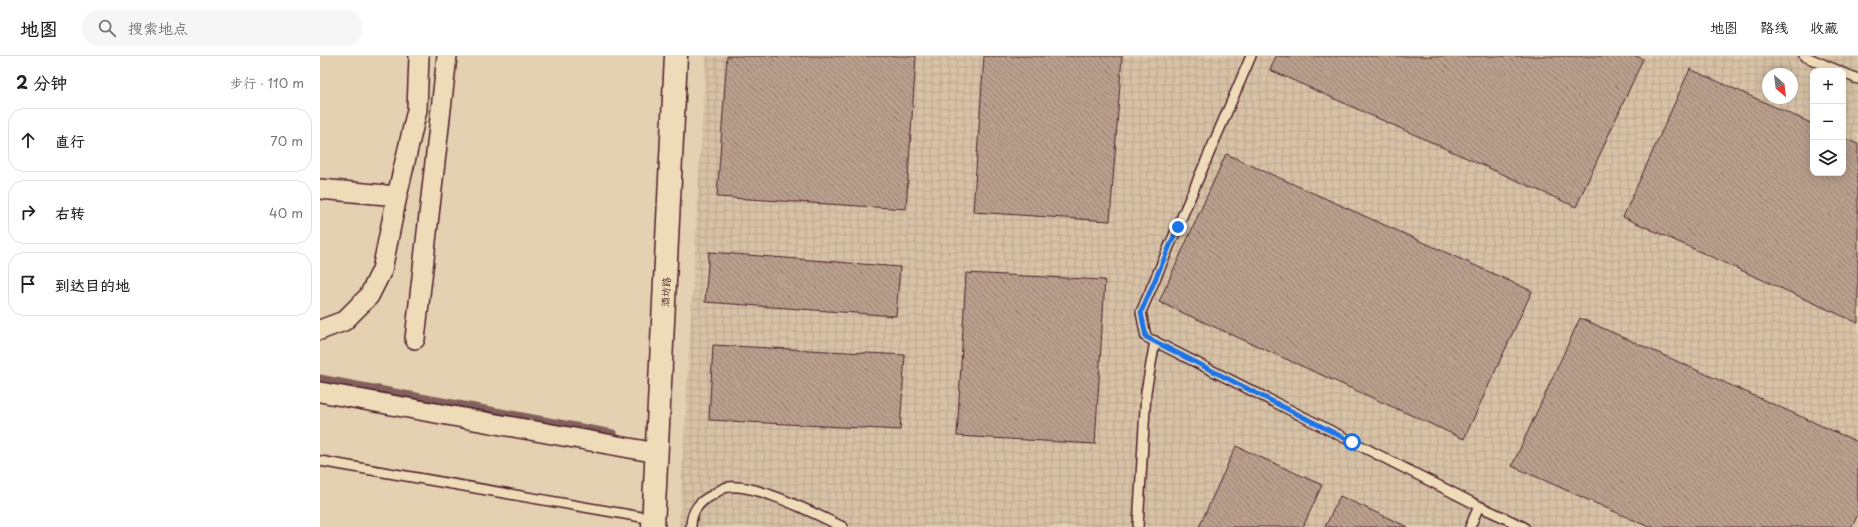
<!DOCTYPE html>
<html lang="zh">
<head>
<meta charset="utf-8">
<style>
	:root { --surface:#fff; --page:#f6f6f6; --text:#202124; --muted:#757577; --line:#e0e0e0 }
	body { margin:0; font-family:"Playpen Sans","LXGW WenKai TC",sans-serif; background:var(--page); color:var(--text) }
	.controls { position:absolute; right:12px; top:12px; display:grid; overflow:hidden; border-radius:8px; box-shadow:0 2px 10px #0003 }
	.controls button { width:36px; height:36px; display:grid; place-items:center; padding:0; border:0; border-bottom:1px solid var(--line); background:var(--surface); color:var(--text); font:20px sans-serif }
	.compass { position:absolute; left:1442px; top:12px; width:36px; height:36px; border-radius:50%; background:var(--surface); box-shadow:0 2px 10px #0003; rotate:152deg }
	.stop { position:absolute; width:12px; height:12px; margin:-9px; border:3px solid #1a73e8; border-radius:50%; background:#fff }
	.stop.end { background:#1a73e8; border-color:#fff; box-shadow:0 1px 4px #0008 }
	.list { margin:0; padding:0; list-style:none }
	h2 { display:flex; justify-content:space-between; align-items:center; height:52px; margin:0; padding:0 16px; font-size:17px }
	h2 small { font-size:13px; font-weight:400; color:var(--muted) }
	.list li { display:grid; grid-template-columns:26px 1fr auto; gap:12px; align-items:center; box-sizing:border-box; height:64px; margin:0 8px 8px; padding:0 8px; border:1px solid var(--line); border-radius:16px }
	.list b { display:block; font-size:15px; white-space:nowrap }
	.list em { font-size:13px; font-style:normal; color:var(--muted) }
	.icon { flex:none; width:22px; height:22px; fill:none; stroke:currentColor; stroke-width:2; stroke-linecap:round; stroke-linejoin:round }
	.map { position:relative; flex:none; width:1538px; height:471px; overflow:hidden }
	header { display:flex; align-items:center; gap:24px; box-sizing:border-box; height:56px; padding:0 20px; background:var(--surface); border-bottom:1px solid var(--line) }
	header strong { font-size:19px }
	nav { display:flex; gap:22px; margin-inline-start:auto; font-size:14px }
	.search { width:280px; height:36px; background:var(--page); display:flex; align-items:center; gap:10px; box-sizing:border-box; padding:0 14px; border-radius:16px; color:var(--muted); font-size:15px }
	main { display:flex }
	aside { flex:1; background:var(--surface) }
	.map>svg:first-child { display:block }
</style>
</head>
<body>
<header>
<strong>地图</strong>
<div class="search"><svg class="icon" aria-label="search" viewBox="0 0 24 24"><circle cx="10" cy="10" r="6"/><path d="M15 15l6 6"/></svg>搜索地点</div>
<nav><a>地图</a><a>路线</a><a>收藏</a></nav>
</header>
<main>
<aside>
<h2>2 分钟<small>步行 · 110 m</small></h2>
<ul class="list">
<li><svg class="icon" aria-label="ahead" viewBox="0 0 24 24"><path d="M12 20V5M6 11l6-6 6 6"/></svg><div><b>直行</b></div><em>70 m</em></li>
<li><svg class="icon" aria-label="right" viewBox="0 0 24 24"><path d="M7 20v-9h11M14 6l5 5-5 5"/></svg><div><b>右转</b></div><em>40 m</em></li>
<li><svg class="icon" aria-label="arrive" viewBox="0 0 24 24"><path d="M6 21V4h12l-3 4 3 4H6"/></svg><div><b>到达目的地</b></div></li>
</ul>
</aside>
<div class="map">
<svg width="1538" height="471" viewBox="0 0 1538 471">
	<defs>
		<pattern id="industrial-grid" width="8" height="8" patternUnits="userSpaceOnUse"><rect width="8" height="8" fill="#d7c2a6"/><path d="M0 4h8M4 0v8" fill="none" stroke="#baa68f"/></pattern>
		<pattern id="building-back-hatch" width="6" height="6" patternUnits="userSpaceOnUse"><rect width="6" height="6" fill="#b99f8c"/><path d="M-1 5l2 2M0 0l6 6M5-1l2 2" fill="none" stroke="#988173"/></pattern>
	</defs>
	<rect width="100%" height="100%" fill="#e4d1b1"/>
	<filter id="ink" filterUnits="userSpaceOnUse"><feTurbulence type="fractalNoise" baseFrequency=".025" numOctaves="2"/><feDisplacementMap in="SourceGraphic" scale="8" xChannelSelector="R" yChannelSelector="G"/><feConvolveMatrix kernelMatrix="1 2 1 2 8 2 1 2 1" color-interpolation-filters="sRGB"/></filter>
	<g filter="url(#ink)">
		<path fill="url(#industrial-grid)" fill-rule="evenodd" d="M386,0H1538V471H359ZM1493,15H1523V117H1493ZM1448,18H1472V42H1448Z"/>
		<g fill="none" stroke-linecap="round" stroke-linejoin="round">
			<path stroke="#83605c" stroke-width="7" d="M0,322L293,377"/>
		</g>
		<path fill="url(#building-back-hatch)" stroke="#4a1f2b" d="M407,0H596L586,153L397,141Z
			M664,0H802L790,165L653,156Z
			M956,0H1316L1323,3L1256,151L950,14Z
			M1370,13L1493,68V117H1523V82L1538,88V267L1303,161Z
			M906,98L1212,235L1144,383L839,246Z
			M389,196L580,211L576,260L385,246Z
			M646,217L785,224L775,388L637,380Z
			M1260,262L1538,386V458L1532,471H1329L1192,410Z
			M393,289L585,299L580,374L389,364Z
			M916,390L1002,429L983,471H879Z
			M1020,440L1088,471H1005Z"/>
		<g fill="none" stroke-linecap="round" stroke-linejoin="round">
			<g stroke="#4a1f2b" stroke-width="12">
				<path id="service" d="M931,0L821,256L826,281L1159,450L1204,471
					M1484,0L1519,15
					M1523,17L1538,23
					M0,405L333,463
					M371,471C371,457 378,446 391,440C395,437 400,434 404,432C431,424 497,459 523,471
					M818,471L826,336L835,285
					M1150,471L1159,450"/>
			</g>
			<g stroke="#4a1f2b" stroke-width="22">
				<path id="minor" d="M0,133L77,140L97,54L99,0
					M0,274L24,265L49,240L62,214L77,140
					M95,283L127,0
					M0,336L337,397"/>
			</g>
			<g stroke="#4a1f2b" stroke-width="25">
				<path id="tertiary" d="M333,471L356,0"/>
			</g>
			<use href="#service" stroke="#eedcb9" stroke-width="9"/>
			<use href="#minor" stroke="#eedcb9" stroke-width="19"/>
			<use href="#tertiary" stroke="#eedcb9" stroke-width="22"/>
		</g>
	</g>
	<g fill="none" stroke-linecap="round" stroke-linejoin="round" filter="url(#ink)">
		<path stroke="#1a73e8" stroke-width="5" d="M858,171L821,256L826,281L1032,386"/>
	</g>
	<g text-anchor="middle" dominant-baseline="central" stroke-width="4" stroke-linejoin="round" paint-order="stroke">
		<g font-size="10" fill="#4a1f2b" stroke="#eedcb9">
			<text transform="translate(345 236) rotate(-87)">酒坊路</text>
		</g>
	</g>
</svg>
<div class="controls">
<button>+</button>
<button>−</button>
<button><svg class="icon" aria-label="layers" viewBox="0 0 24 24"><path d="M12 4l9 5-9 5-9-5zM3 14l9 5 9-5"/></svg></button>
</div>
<svg class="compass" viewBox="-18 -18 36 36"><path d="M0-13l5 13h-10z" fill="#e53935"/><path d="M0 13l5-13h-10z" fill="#757577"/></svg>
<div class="stop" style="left:1032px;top:386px"></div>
<div class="stop end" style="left:858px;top:171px"></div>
</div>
</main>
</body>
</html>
